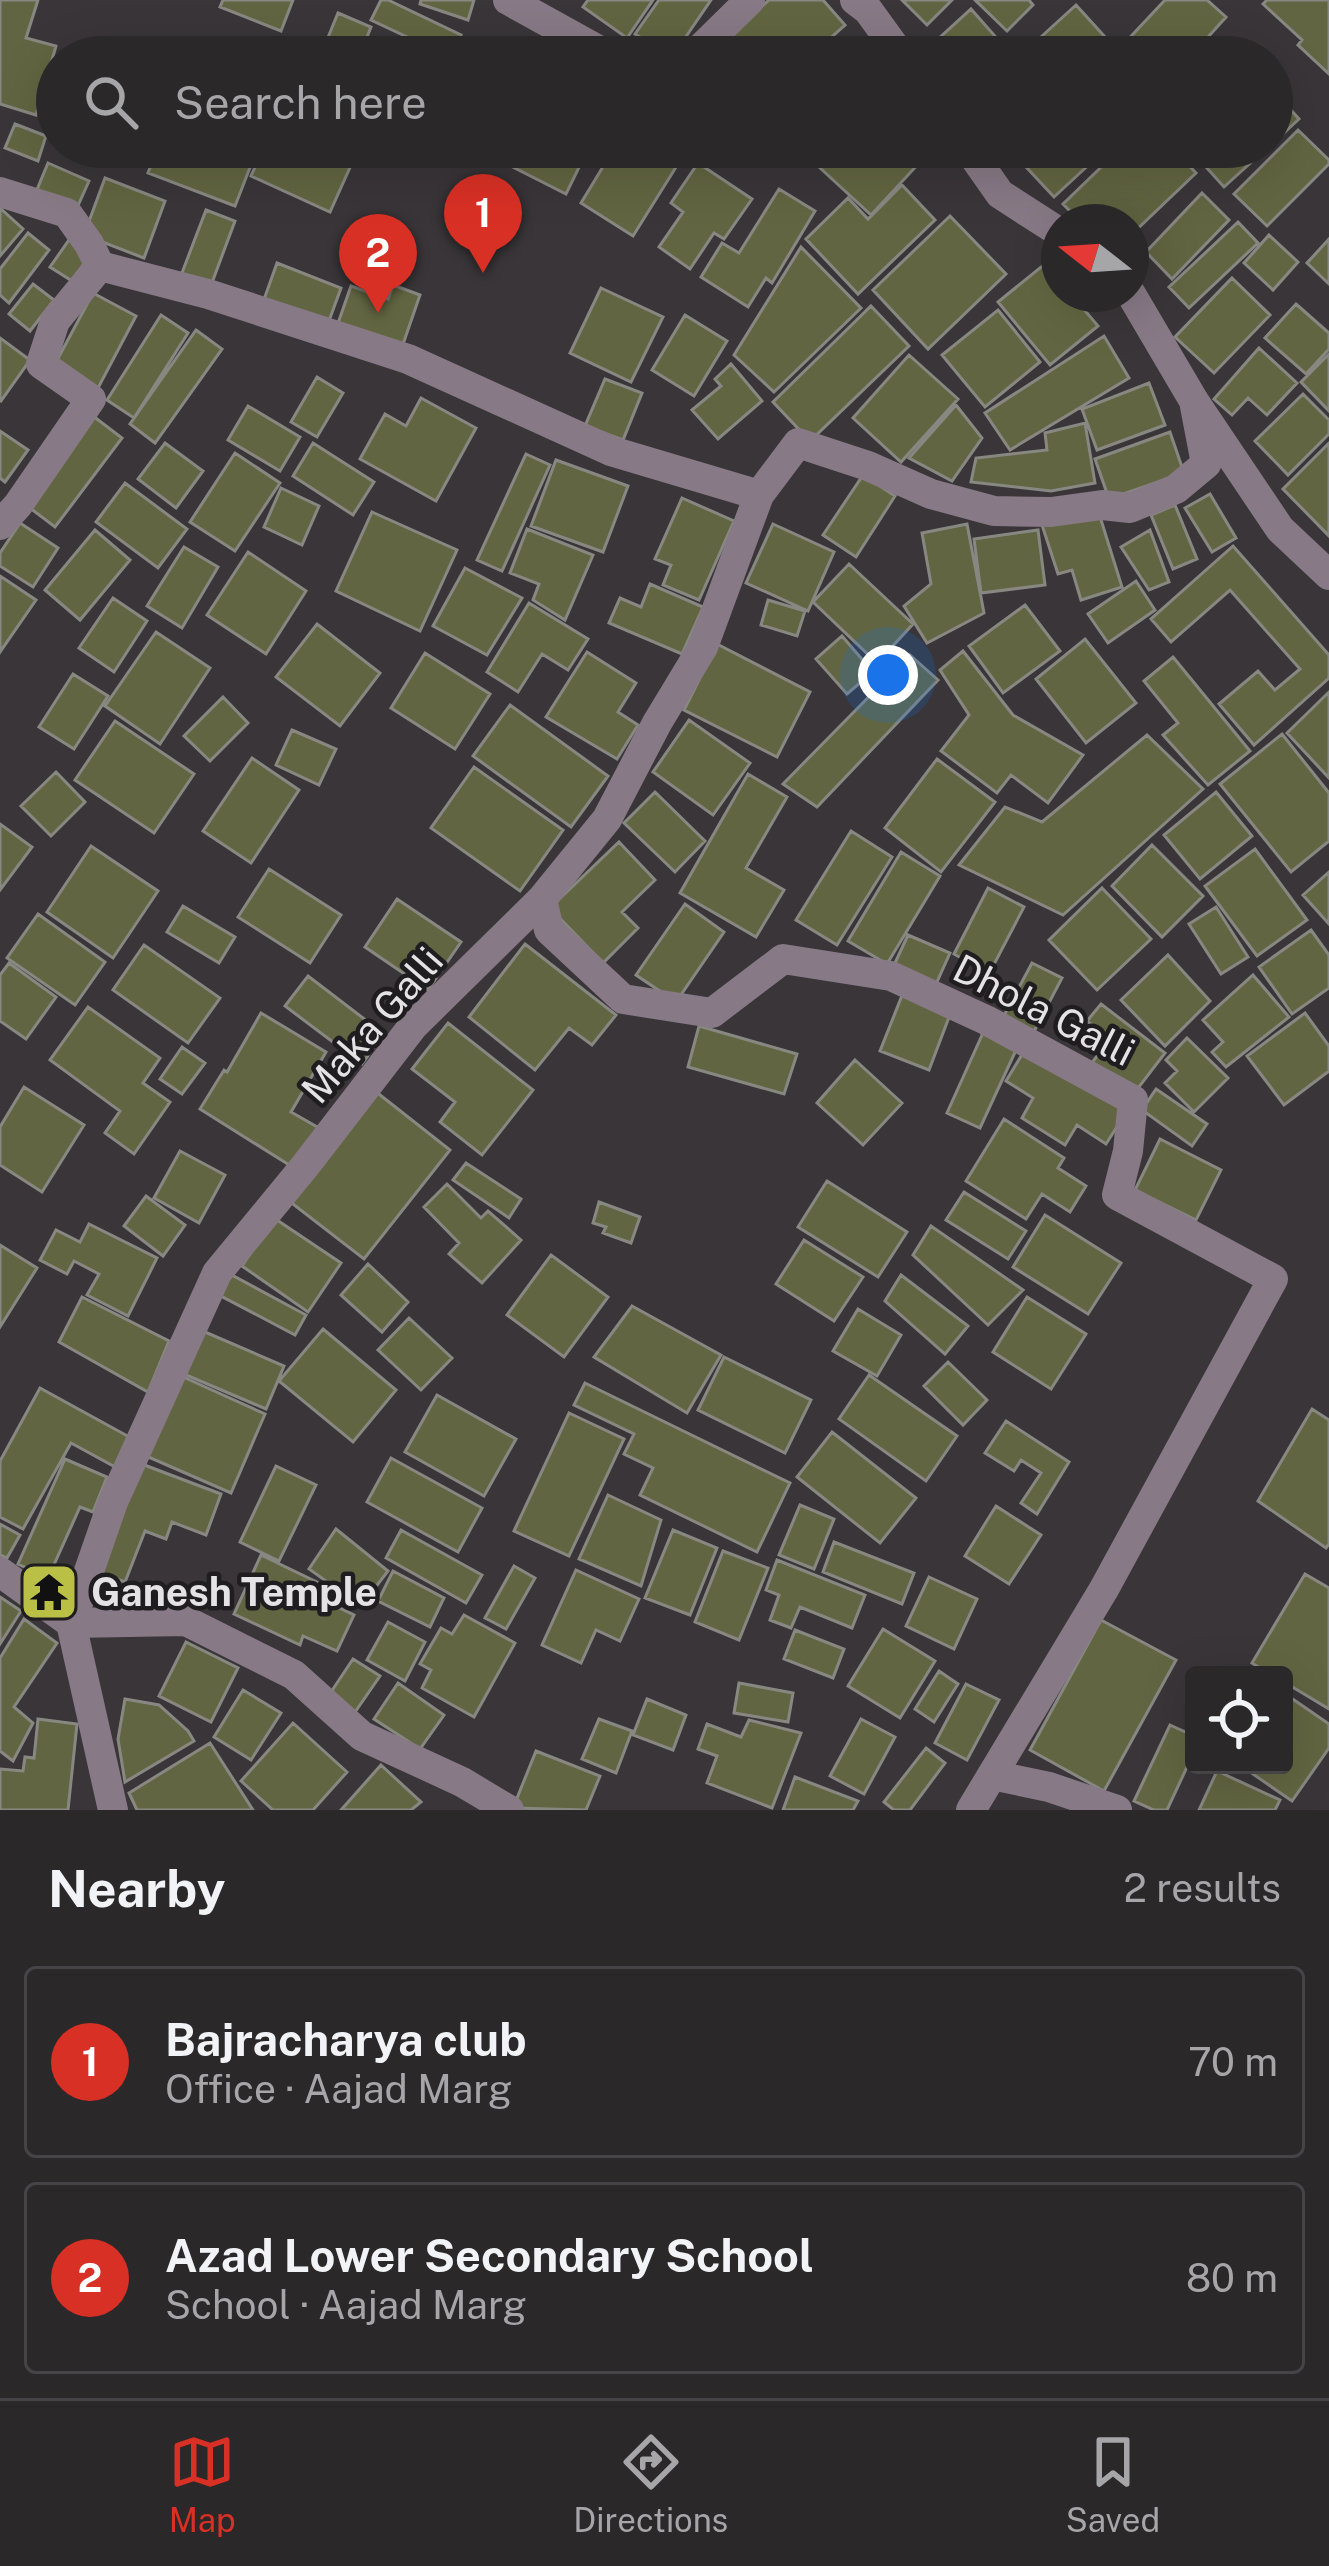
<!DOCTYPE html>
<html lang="en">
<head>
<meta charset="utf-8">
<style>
	:root { --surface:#2b282a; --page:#373436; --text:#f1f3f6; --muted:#a6a6a8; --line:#474447; --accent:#d93025 }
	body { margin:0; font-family:"Public Sans",sans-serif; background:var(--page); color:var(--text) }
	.controls { position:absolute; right:36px; bottom:36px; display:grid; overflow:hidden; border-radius:12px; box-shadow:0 12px 48px #0002 }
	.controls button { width:108px; height:108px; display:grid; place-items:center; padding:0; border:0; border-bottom:3px solid var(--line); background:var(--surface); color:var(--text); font:60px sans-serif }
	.compass { position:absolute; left:1041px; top:204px; width:108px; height:108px; border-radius:50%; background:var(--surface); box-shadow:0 12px 48px #0002; rotate:287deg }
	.you { position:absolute; left:888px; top:675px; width:42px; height:42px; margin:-30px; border:9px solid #fff; border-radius:50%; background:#1a73e8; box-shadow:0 0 0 18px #1a73e833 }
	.badge { display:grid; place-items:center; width:78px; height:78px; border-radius:50%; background:var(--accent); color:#fff; font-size:39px; font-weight:700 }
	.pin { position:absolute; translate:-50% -99px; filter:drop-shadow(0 3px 6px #0008) }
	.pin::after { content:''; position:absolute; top:63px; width:42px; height:36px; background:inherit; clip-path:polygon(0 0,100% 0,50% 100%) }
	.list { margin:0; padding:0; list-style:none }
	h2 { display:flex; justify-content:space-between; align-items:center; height:156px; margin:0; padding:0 48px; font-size:51px }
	h2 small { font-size:39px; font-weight:400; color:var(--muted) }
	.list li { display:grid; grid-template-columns:78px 1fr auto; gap:36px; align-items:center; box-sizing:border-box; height:192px; margin:0 24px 24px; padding:0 24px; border:3px solid var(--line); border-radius:12px }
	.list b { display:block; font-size:45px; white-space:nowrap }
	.list p { margin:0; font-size:39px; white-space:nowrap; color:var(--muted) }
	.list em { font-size:39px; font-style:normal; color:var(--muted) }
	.icon { flex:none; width:66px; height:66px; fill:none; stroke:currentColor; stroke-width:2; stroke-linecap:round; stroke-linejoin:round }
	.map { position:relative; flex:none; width:1329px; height:1810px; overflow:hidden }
	.search { position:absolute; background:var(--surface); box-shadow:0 12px 48px #0002; left:36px; right:36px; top:36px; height:132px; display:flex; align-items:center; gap:30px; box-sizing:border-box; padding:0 42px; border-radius:66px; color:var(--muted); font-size:45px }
	.sheet { height:588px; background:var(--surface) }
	nav { display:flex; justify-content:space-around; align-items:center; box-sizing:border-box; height:168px; border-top:3px solid var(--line); background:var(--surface); font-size:33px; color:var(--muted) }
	nav a { display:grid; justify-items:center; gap:6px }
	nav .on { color:var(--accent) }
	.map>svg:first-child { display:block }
</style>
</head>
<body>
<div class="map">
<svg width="1329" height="1810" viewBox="0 0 1329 1810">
	<rect width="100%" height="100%" fill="#393538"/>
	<path fill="#626541" stroke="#888883" stroke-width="3" d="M0,0H38L26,38L56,46L36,115L0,104Z
		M223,0H293L281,31L220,7Z
		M381,0H388L461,35L450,57L371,20Z
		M421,0H474L468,20L420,4Z
		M588,0H653L627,38L583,7Z
		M659,0H711L672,57L635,34Z
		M769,0H823L845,25L809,57H705Z
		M902,0H952L927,25Z
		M975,0H1029L1033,5L1007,31Z
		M1165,0H1207L1226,17L1190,57H1132L1121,47Z
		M1267,0H1329V74L1298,45L1302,40L1263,4Z
		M1076,5L1115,48L1105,57H1019Z
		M971,9L1009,52L1003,57H928L924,52Z
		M338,13L371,27L359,57H320Z
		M846,38L864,57H826Z
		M382,40L422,57H375Z
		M1272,89L1299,119L1272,144Z
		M15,124L46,136L38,161L5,148Z
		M1298,130L1329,160V164L1267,226L1234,194Z
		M66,147H118L112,164Z
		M158,147H258L235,206L148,173Z
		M264,147H318L352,163L330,212L251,176Z
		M491,147H589L566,194L487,154Z
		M615,147L688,148L633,236L581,203Z
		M771,147H810L790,166Z
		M837,147H934L871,215L819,167Z
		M1017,147H1108L1054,197L1012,152Z
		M1122,147H1145L1153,155L1161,147H1171L1196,173L1131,235V222H1081L1063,204Z
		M1188,147H1268L1224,187Z
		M48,163L89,181L76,210L36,192Z
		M698,163L752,199L724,239L714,233L690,269L659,247L683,212L671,203Z
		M105,178L165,201L144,258L84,235Z
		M902,185L935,220L858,294L806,239L848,198L868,219Z
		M779,189L815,211L772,283L766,278L748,307L701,277L722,243L739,253Z
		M1202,193L1229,220L1172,279L1146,252Z
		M0,208L23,229L0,256Z
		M206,210L235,221L210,288L180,278Z
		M950,216L1006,274L928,349L873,290Z
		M1238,222L1258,243L1189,308L1169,287Z
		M28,233L49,250L9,303L0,295V269Z
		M1269,235L1298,262L1273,290L1244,263Z
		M71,237L92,252L72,281L50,267Z
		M1329,239V284L1307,263Z
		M801,247L861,308L774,392L734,355Z
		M277,263L341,288L326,329L262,305Z
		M1046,263L1059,279V294H1071L1098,326L1050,365L998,302Z
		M1232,278L1270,315L1214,373L1175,337Z
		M33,284L54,300L30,331L9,314Z
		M393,285L420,295L401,350L337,326L351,286L388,299Z
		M601,288L663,317L631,382L570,353Z
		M93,293L136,316L98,388L55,364Z
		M1296,304L1329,333V349L1306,374L1265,338Z
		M871,306L909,346L810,441L773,402Z
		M998,310L1040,362L985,407L942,355Z
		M161,315L188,333L134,418L107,400Z
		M685,315L727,341L694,396L652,370Z
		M196,330L222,349L155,443L130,424Z
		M1104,336L1129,378L1010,450L985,413Z
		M0,338L30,360L1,401L0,400Z
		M1259,348L1297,383L1267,415L1248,398L1232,415L1214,399Z
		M1329,354V411L1301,382Z
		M909,355L958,399L901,462L853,418Z
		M731,364L762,401L718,439L692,410L721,386L715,379Z
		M317,377L343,393L317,437L291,422Z
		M605,379L642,393L623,440L585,426Z
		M1149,383L1165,425L1097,450L1082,409Z
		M1303,394L1329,420V434L1288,475L1255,441Z
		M421,398L476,428L436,501L360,459L385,414L406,426Z
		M956,405L982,438L952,481L909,458Z
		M248,406L300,437L280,471L228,440Z
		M93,416L122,438L55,527L26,505Z
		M1085,423L1095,483L1051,491L971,482L976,458L1047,450L1045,433Z
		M0,431L28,450L5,482L0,478Z
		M1170,432L1184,473L1109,499L1095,459Z
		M165,443L203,471L176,508L138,479Z
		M313,443L374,482L353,515L293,476Z
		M1329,443V536L1283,489Z
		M235,453L280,483L235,551L190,522Z
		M526,454L550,465L502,571L477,560Z
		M556,460L628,486L603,552L531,526Z
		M863,475L895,496L856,557L823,535Z
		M125,483L187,529L158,568L96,522Z
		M281,488L319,506L302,545L264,527Z
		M1210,494L1236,538L1212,552L1185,508Z
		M682,498L734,521L699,600L663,585L671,565L655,559Z
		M1175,505L1197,559L1173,569L1151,515Z
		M1097,507L1122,587L1081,600L1072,570L1058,574L1042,525Z
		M372,512L457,550L420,631L336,591Z
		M20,523L58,548L33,587L0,566V553Z
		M773,524L834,552L808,611L746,583Z
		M967,524L984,613L927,643L904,606L931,584L922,533Z
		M527,529L593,555L565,620L533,600L539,584L510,573Z
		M95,530L130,560L80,620L45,590Z
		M1038,530L1045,585L981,593L974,539Z
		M1150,530L1169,582L1149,590L1121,547Z
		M1233,546L1329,655V678L1254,745L1219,704L1258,671L1275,690L1300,669L1230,590L1171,642L1151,619Z
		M184,547L218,567L182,628L147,606Z
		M248,552L306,591L266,654L207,615Z
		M849,564L913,624L877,663L813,602Z
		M465,568L522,598L487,655L433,626Z
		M0,576L36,600L0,652Z
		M1136,581L1155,610L1108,643L1088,614Z
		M650,584L703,607L682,654L609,623L620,598L641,607Z
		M113,598L147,621L114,672L79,648Z
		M768,600L805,611L797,636L761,625Z
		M529,603L588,639L568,670L542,654L518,692L487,672Z
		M1025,605L1060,651L1003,693L969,646Z
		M317,624L380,673L340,726L276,677Z
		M156,632L210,668L160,744L105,706Z
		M842,636L873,672L847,694L816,659Z
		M1085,639L1136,703L1086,743L1036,679Z
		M717,644L810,692L777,757L684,710Z
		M963,651L1013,715L1083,755L1048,803L1011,775L997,793L941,751L969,715L940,670Z
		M587,652L636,683L618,712L638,725L617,759L546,717Z
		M425,653L490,694L455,749L391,708Z
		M910,655L938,680L817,807L783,784Z
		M1173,657L1250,751L1208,785L1163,735L1178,723L1144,681Z
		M73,674L108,696L74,749L39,727Z
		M1329,692V778L1287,733Z
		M223,697L248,723L210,761L184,736Z
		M510,705L608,776L571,827L473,756Z
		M689,720L750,763L713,815L653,772Z
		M115,721L194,774L154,833L75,780Z
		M292,730L336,749L319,785L276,765Z
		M1282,734L1329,793V841L1291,872L1220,784Z
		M1147,735L1203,789L1063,915L959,865L1005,807L1042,822Z
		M252,758L299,790L251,863L203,831Z
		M937,759L995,802L941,872L885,828Z
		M474,767L563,830L520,891L431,828Z
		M56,772L85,802L51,836L21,806Z
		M748,774L787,797L746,868L784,890L756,937L680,893Z
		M655,792L705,841L675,872L624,823Z
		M1216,792L1252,836L1200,879L1164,835Z
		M0,824L32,847L0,890Z
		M851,831L892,857L837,945L796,920Z
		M619,842L655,880L622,912L638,928L603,963L550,908Z
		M1152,845L1203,896L1162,937L1112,886Z
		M91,846L158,891L113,958L47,912Z
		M1255,849L1307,920L1257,956L1205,886Z
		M901,852L940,876L887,964L848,941Z
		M269,869L341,915L310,963L238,917Z
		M1329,872V924L1303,895Z
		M988,888L1024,907L989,974L954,954Z
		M1102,888L1151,939L1097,990L1049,940Z
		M397,899L461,942L428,990L365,947Z
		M685,904L724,932L676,1002L636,975Z
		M183,906L235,937L219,963L167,932Z
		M1216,907L1248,957L1221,974L1189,924Z
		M38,914L105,962L75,1005L7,958Z
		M1311,930L1329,955V988L1292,1014L1259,967Z
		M908,935L950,953L936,984L894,965Z
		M525,944L616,1015L592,1045L569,1028L535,1070L469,1017Z
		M144,945L220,998L188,1043L113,990Z
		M1168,955L1210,1001L1165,1046L1121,1000Z
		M9,963L56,997L26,1039L0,1021V975Z
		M1032,963L1062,978L1031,1037L1001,1021Z
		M1253,975L1289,1017L1226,1067L1212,1052L1223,1042L1203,1020Z
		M308,976L384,1034L362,1064L285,1006Z
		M903,993L951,1012L929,1070L880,1051Z
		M1101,1004L1165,1053L1132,1096L1091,1064L1110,1039L1087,1021Z
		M88,1007L160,1058L143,1083L170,1102L134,1154L105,1133L120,1111L50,1060Z
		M261,1013L326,1052L291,1112L319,1128L294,1168L200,1109L224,1070L227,1072Z
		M1305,1013L1329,1046V1071L1284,1105L1247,1056Z
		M448,1023L533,1090L482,1155L440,1122L455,1102L412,1069Z
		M699,1026L797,1054L784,1094L688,1067Z
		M983,1033L1017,1048L980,1128L947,1113Z
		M1187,1038L1228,1078L1194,1112L1165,1083L1177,1071L1166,1060Z
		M182,1047L205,1063L182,1094L160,1079Z
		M1026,1048L1127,1111L1106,1144L1077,1125L1065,1145L1022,1118L1033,1098L1006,1081Z
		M855,1060L902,1103L863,1145L817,1103Z
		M24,1087L84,1125L42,1192L0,1165V1127Z
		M1156,1089L1207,1124L1192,1146L1142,1110Z
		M375,1091L450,1150L364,1259L289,1201Z
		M1004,1119L1064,1158L1058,1168L1086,1186L1070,1212L1042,1194L1026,1219L966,1181Z
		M1160,1139L1221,1170L1196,1220L1135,1190Z
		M180,1151L225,1175L199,1223L154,1198Z
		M466,1163L521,1199L509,1218L453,1180Z
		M827,1181L907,1232L878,1277L798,1227Z
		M447,1184L481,1218L488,1211L521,1240L482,1283L449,1254L459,1243L424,1207Z
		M964,1192L1026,1231L1008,1259L946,1220Z
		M146,1196L185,1225L163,1256L124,1226Z
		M599,1202L640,1217L631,1243L603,1233L606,1227L593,1223Z
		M1045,1215L1121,1263L1088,1314L1013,1267Z
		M274,1218L341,1263L308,1312L242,1266Z
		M89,1224L157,1258L128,1316L87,1295L99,1274L74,1261L67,1274L40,1260L56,1230L80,1242Z
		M931,1226L1023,1290L988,1325L913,1255Z
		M804,1240L863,1277L834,1321L776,1284Z
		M0,1245L37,1268L0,1327Z
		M551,1255L608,1297L564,1357L507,1315Z
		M368,1264L408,1302L382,1332L341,1295Z
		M230,1274L306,1315L295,1335L219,1295Z
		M901,1275L968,1326L945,1354L885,1301Z
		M82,1297L169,1341L148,1392L59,1342Z
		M1027,1297L1086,1334L1051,1389L993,1352Z
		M632,1306L721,1355L687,1413L594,1357Z
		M858,1309L901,1335L877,1376L833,1351Z
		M409,1318L452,1358L421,1390L378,1350Z
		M198,1329L284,1366L266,1409L179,1372Z
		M323,1329L396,1390L353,1442L279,1381Z
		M724,1357L811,1400L785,1453L698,1410Z
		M948,1362L987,1400L963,1425L924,1386Z
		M869,1375L957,1436L926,1481L839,1419Z
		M181,1376L265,1414L231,1493L146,1456Z
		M585,1383L790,1483L757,1552L640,1495L653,1468L624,1454L634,1434L574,1405Z
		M40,1388L133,1439L117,1468L71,1443L23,1529L0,1517V1461Z
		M437,1395L516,1439L484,1496L405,1452Z
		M1312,1409L1329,1420V1544L1326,1548L1258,1501Z
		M569,1413L624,1439L569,1556L514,1531Z
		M1006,1421L1069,1462L1037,1514L1021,1503L1041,1473L1021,1460L1014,1471L985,1453Z
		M832,1432L916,1498L880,1543L797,1477Z
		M391,1458L482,1508L458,1552L367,1502Z
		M65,1459L107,1477L93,1512L80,1507L48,1578L18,1564Z
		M139,1463L221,1494L206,1535L172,1522L166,1539L145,1531L125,1582L98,1572Z
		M276,1466L316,1485L279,1561L240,1542Z
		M608,1495L661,1520L641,1586L579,1559Z
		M800,1505L834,1519L814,1569L779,1555Z
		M996,1506L1041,1535L1009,1584L965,1556Z
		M0,1524L20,1535L7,1558L0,1555Z
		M336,1529L388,1571L361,1606L309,1569Z
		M401,1530L482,1575L466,1603L386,1558Z
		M673,1530L717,1548L690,1615L645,1598Z
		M834,1542L914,1573L902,1604L823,1572Z
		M723,1551L768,1568L739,1640L695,1622Z
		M261,1555L327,1587L321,1599L354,1615L337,1651L303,1636L300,1645L234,1614Z
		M777,1560L865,1595L852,1628L800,1607L791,1628L770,1620L779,1595L766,1590Z
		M514,1566L535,1578L506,1629L485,1618Z
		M576,1570L639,1599L620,1641L596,1630L581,1663L542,1645Z
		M393,1571L444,1598L430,1627L378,1601Z
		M1305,1574L1329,1588V1709L1284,1682V1675H1271L1252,1663Z
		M929,1577L977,1599L954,1649L906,1626Z
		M0,1597L21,1611L0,1644Z
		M464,1615L515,1643L474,1717L422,1688L431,1670L420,1664L441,1628L452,1634Z
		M24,1619L57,1643L14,1707L33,1723L13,1761L0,1751V1658Z
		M1101,1620L1176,1660L1104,1791L1030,1750Z
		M388,1622L425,1642L405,1681L367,1660Z
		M883,1629L935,1661L900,1718L848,1686Z
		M795,1630L844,1649L833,1678L784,1659Z
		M186,1642L238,1668L211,1722L159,1696Z
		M353,1659L380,1676L353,1715L327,1698Z
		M939,1671L958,1684L934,1722L915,1709Z
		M398,1683L444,1715L420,1749L374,1719Z
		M739,1683L793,1693L788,1722L734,1713Z
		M966,1684L999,1700L967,1760L935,1743Z
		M243,1690L281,1713L251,1760L214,1737Z
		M1284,1693L1329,1724V1748L1292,1801L1250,1772L1255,1765H1284Z
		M125,1699L159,1705L188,1731L194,1741L125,1782L118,1739Z
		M647,1699L686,1715L673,1750L633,1735Z
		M38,1719L77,1724L68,1810H0V1769L23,1771L25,1757L34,1758Z
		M599,1719L632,1731L616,1773L582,1759Z
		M861,1719L895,1737L864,1794L830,1776Z
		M749,1720L801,1733L772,1808L707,1783L717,1756L698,1749L707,1724L741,1737Z
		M293,1723L347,1772L313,1810H273L241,1781Z
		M1170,1725L1194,1736V1752L1167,1810H1154L1134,1801Z
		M210,1743L253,1810H137L129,1793Z
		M926,1748L945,1763L910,1810H894L884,1802Z
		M536,1751L600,1776L586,1810L513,1808Z
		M381,1765L421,1802L411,1810H341Z
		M1217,1771L1280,1800L1275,1810H1199Z
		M795,1777L858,1801L853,1810H783Z"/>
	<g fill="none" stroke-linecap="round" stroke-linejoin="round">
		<path stroke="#877985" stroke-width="30" d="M508,0L611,57
			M855,0L868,10L902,57
			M692,57L750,0
			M967,147L1000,194L1059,232
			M0,192L67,213L89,244L100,266L208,294L408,359L611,451L759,495L798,443L868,466L931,494L994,511L1051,512L1102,505L1130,508L1176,489L1206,464L1194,401
			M1131,294L1194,401L1280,529L1329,575
			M0,525L18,505L91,399L41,364L55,321L100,266
			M542,899L549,930L623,999L712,1013L783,959L891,976L986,1020L1133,1100L1128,1151L1117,1195L1273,1279L1104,1589L971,1810
			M0,1572L71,1623L113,1810
			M71,1623L113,1502L217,1273L305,1166L413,1026L542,899L607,819L657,723L703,647L759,495
			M71,1623L186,1621L294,1675L362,1736L462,1782L509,1810
			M992,1775L1049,1787L1117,1810"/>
	</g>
	<defs>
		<g id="temple-square" transform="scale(3)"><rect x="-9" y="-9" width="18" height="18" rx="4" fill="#bac046" stroke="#1f1d1f"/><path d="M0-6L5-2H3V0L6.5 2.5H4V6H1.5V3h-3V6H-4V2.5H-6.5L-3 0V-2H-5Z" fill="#111"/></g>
	</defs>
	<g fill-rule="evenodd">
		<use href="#temple-square" x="49" y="1592"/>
	</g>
	<g text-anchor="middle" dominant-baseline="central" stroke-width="9" stroke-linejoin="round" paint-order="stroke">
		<g font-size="39" fill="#e4e2e4" stroke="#1f1d1f">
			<text transform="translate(1044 1010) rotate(27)">Dhola Galli</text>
			<text transform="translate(372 1025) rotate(-49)">Maka Galli</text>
		</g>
		<g font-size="39" font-weight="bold" fill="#e4e2e4" stroke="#1f1d1f" text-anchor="start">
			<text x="91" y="1592">Ganesh Temple</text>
		</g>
	</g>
</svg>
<div class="controls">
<button><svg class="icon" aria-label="locate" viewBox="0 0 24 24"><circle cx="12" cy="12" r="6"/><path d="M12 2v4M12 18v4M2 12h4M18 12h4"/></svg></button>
</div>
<svg class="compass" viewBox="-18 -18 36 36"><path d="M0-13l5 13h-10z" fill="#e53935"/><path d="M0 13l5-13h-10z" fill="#a6a6a8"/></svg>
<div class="you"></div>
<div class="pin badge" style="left:483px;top:273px">1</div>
<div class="pin badge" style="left:378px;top:313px">2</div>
<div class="search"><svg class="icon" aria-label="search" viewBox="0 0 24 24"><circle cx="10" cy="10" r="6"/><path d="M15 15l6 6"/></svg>Search here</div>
</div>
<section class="sheet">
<h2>Nearby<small>2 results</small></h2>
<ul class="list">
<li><span class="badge">1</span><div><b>Bajracharya club</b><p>Office · Aajad Marg</p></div><em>70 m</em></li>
<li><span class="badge">2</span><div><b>Azad Lower Secondary School</b><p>School · Aajad Marg</p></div><em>80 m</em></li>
</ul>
</section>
<nav>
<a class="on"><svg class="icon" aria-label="map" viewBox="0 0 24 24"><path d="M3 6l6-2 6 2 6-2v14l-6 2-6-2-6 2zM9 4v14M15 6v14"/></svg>Map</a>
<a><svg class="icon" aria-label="directions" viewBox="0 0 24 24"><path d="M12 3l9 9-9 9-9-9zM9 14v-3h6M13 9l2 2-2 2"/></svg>Directions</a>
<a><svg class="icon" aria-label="saved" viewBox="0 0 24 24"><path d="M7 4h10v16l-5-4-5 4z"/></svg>Saved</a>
</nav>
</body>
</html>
